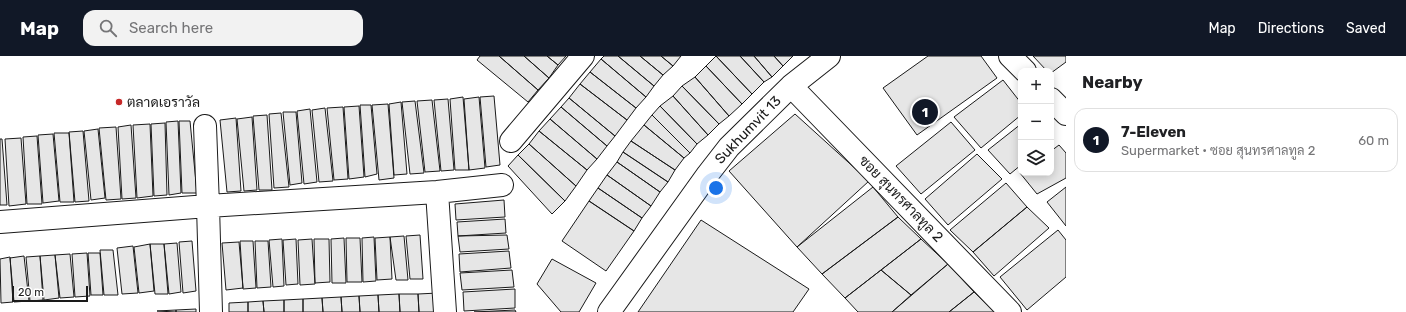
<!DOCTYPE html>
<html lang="en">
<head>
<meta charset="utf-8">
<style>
	:root { --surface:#fff; --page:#f2f2f2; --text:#202124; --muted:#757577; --line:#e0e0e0; --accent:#111827 }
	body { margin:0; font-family:Rubik,Sarabun,sans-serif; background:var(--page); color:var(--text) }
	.controls { position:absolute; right:12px; top:12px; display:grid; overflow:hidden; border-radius:8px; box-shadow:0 2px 10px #0003 }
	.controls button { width:36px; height:36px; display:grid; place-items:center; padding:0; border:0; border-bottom:1px solid var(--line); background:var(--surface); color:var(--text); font:20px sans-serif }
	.scale { position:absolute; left:12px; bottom:10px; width:76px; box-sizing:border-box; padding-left:4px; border:2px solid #1a1a1a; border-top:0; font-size:11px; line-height:14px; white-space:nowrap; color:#1a1a1a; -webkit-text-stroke:3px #fff; paint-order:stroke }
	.you { position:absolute; left:716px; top:132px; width:14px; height:14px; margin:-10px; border:3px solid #fff; border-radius:50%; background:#1a73e8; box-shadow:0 0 0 6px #1a73e833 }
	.badge { display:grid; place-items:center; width:26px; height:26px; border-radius:50%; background:var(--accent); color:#fff; font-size:13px; font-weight:700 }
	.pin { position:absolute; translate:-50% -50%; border:2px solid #fff; box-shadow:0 1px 4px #0006 }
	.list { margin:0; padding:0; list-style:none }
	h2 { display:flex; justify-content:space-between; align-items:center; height:52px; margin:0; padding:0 16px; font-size:17px }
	h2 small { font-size:13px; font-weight:400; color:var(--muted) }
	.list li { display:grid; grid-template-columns:26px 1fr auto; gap:12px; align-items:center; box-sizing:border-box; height:64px; margin:0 8px 8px; padding:0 8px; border:1px solid var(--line); border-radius:12px }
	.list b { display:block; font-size:15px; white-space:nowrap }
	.list p { margin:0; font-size:13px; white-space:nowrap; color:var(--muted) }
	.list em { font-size:13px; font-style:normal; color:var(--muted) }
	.icon { flex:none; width:22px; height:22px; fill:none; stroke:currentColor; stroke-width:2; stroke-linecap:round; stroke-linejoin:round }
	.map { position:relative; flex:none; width:1066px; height:256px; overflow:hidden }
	header { display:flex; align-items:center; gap:24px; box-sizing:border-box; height:56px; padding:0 20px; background:var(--accent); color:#fff }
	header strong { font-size:19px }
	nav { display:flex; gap:22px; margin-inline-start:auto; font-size:14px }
	.search { width:280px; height:36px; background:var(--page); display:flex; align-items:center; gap:10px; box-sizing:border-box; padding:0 14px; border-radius:12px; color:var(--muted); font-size:15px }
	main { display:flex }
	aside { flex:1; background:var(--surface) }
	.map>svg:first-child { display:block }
</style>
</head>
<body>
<header>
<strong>Map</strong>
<div class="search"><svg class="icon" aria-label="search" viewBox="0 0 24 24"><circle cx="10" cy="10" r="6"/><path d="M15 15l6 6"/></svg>Search here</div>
<nav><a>Map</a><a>Directions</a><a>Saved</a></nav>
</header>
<main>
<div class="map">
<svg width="1066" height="256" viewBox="0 0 1066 256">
	<rect width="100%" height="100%" fill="#fff"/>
	<path fill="#e6e6e6" stroke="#1a1a1a" d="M480,0H499L538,34L528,46L477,4Z
		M499,0H524L549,22L538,34Z
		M524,0H547L558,9L549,22Z
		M547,0H566L558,9Z
		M604,0H618L654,30L646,41L601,3Z
		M618,0H640L663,19L654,30Z
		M640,0H661L673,10L663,19Z
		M661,0H681L673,10Z
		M716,0L752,38L742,48L706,10Z
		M716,0H740L764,26L752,38Z
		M740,0H754L772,21L764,26Z
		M754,0H774L783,10L772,21Z
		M774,0H793L783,10Z
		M928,0H981L997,22L917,79L883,32Z
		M1033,0H1066V6L1051,17V15H1047Z
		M601,3L646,41L636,52L590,16Z
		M706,10L742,48L729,60L695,21Z
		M590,16L636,52L627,64L580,28Z
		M695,21L729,60L719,68L682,30Z
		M1003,24L1021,47V59L981,92L954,61Z
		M580,28L627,64L615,80L569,42Z
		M682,30L719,68L708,79L673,40Z
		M494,40L500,109L486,111L480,41Z
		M673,40L708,79L697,88L660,50Z
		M463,41L469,114H455L450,43Z
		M479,41L485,112L469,114L464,43Z
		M569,42L615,80L607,90L561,51Z
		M448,43L454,114L441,115L434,44Z
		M432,44L440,115L425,116L417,45Z
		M415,45L424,117L410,118L402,46Z
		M401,46L407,118L394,119L389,48Z
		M388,48L394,122L379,124L372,49Z
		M360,49H371L377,118L365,121Z
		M359,50L364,121L349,123L344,51Z
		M660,50L697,88L690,97L652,59Z
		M343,51L348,123L334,124L327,52Z
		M561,51L607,90L597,103L550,63Z
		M325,52L333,125L319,126L312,54Z
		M310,53L317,126L304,128L297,55Z
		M283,56H296L302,127L290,129Z
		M281,57L289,131L274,132L269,58Z
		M795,58L869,125L797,191L729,115Z
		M267,59L272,134H259L253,60Z
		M652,59L690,97L684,102L644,69Z
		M252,61L257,134L244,135L237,63Z
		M236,62L241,135L227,136L220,64Z
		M550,63L597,103L587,114L539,75Z
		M178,65L181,137L169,139L166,66Z
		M179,65H190L197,137H182Z
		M951,66L975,94L921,138L896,110Z
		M165,67L167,139L154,140L151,68Z
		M150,68L153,140L137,142L133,69Z
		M1021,68V109L1010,118L988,94Z
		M131,69L136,142L122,143L118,71Z
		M644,69L684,102L675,114L631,85Z
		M116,71L121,143L106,144L99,72Z
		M98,73L105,142L91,144L84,75Z
		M83,75L89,145L75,146L69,76Z
		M539,75L587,114L576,130L529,88Z
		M54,77H69L74,146H60Z
		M53,78L59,145L43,147L38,79Z
		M37,80L42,148H27L23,81Z
		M21,82L26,148L9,150L5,83Z
		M0,83H2L7,149H0Z
		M631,85L675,114L668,126L623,96Z
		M529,88L576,130L565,145L518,99Z
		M1059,89L1066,97V122L1037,138L1020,117H1051V95Z
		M623,96L668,126L660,136L617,106Z
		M977,98L1002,123L948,169L925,143Z
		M518,99L565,145L552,158L508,110Z
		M617,106L660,136L651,150L607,119Z
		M607,119L651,150L642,162L598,132Z
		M1006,127L1027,151L973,196L950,174Z
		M873,131L898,161L822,218L797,191Z
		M1066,131V170L1047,146Z
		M598,132L642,162L634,175L589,145Z
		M504,144L505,161L456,164L455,148Z
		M589,145L634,175L606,215L562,185Z
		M1027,151L1049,172L994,220L973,196Z
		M898,161L921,183L845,242L822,218Z
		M505,163L506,177L458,180L457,166Z
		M701,164L809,233L793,256H638Z
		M1058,174L1066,184V221L1027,254L1000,221Z
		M420,179L423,223H410L406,180Z
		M507,179L509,193L460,196L458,180Z
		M404,180L408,224H396L390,181Z
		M374,181L376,225L363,226L362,182Z
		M390,181L392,223L377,224L375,182Z
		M344,182L346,227H332L331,183Z
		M346,182H360L362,226H347Z
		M282,183L284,230L273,231L269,184Z
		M296,183L298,228L286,229L283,184Z
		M312,183L315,228L300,229L298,184Z
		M314,183H329L330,226L315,227Z
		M921,183L948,208L911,239L881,214Z
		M192,185L196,235L183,237L179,186Z
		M240,185H253L256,232L243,233Z
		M255,185H268L271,231L257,232Z
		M239,186L243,232L226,234L222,187Z
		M177,187L181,236L169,238L164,188Z
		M150,188L154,235L139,237L134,191Z
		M150,188H164L168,238H155Z
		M133,190L138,237L122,238L117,192Z
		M100,194H113L118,239H104Z
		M509,195L511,212L460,216L459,198Z
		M87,197L90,240L75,241L72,198Z
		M88,197H100L103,239H91Z
		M70,198L74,241L60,242L55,199Z
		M55,199L59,242L44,244L40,200Z
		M24,200L29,245L14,246L10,202Z
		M40,200L43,244L30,245L26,201Z
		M10,201L13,246L1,247L0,203Z
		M552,203L596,227L579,256H561L537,228Z
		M948,208L974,236L949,256H892Z
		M512,214L514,231L462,234L460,217Z
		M881,214L911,239L892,256H858L845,242Z
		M515,233V252L464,255L463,236Z
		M974,236L995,256H949Z
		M438,237L439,256H419L418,238Z
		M399,238H418L419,256H400Z
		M399,238L400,256H379L378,239Z
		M378,239L379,256H360L359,240Z
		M359,240L360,256H342L341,241Z
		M341,241L342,256H323L322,242Z
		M322,242L323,256H303V243Z
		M303,243V256H284V244Z
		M284,244V256H264L263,245Z
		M263,245L264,256H248V246Z
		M248,246V256H229V247Z
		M196,253V256H176V254Z
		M176,254V256L157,255Z
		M515,254L516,256H474Z"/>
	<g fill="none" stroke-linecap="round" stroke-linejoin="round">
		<g stroke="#1a1a1a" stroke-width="24">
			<path id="street" d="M1010,0L1025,15
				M791,30L1010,256
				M1051,43L1066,58
				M205,70L208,150L211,256
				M511,85L583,0
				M437,136L445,256
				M0,166L208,150L437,136L502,129
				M609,256L708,118L729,91L791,30L829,0"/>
		</g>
		<use href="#street" stroke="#fff" stroke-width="22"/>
	</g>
	<circle fill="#c62828" stroke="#fff" stroke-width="1.5" cx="119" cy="46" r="4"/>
	<g text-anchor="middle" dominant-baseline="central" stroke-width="3" stroke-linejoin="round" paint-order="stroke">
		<g font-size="14" fill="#1a1a1a" stroke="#fff" text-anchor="start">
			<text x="127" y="46">ตลาดเอราวัล</text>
		</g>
		<g font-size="14" fill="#1a1a1a" stroke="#fff">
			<text transform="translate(748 74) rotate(-46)">Sukhumvit 13</text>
			<text transform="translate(901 143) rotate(46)">ซอย สุนทรศาลทูล 2</text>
		</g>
	</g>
</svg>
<div class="controls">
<button>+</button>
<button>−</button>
<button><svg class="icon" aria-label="layers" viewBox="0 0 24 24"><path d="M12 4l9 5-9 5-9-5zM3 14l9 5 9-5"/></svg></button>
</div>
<div class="scale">20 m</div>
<div class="you"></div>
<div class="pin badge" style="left:925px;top:56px">1</div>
</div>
<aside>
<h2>Nearby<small></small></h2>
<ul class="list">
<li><span class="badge">1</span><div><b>7-Eleven</b><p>Supermarket · ซอย สุนทรศาลทูล 2</p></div><em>60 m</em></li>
</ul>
</aside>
</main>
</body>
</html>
